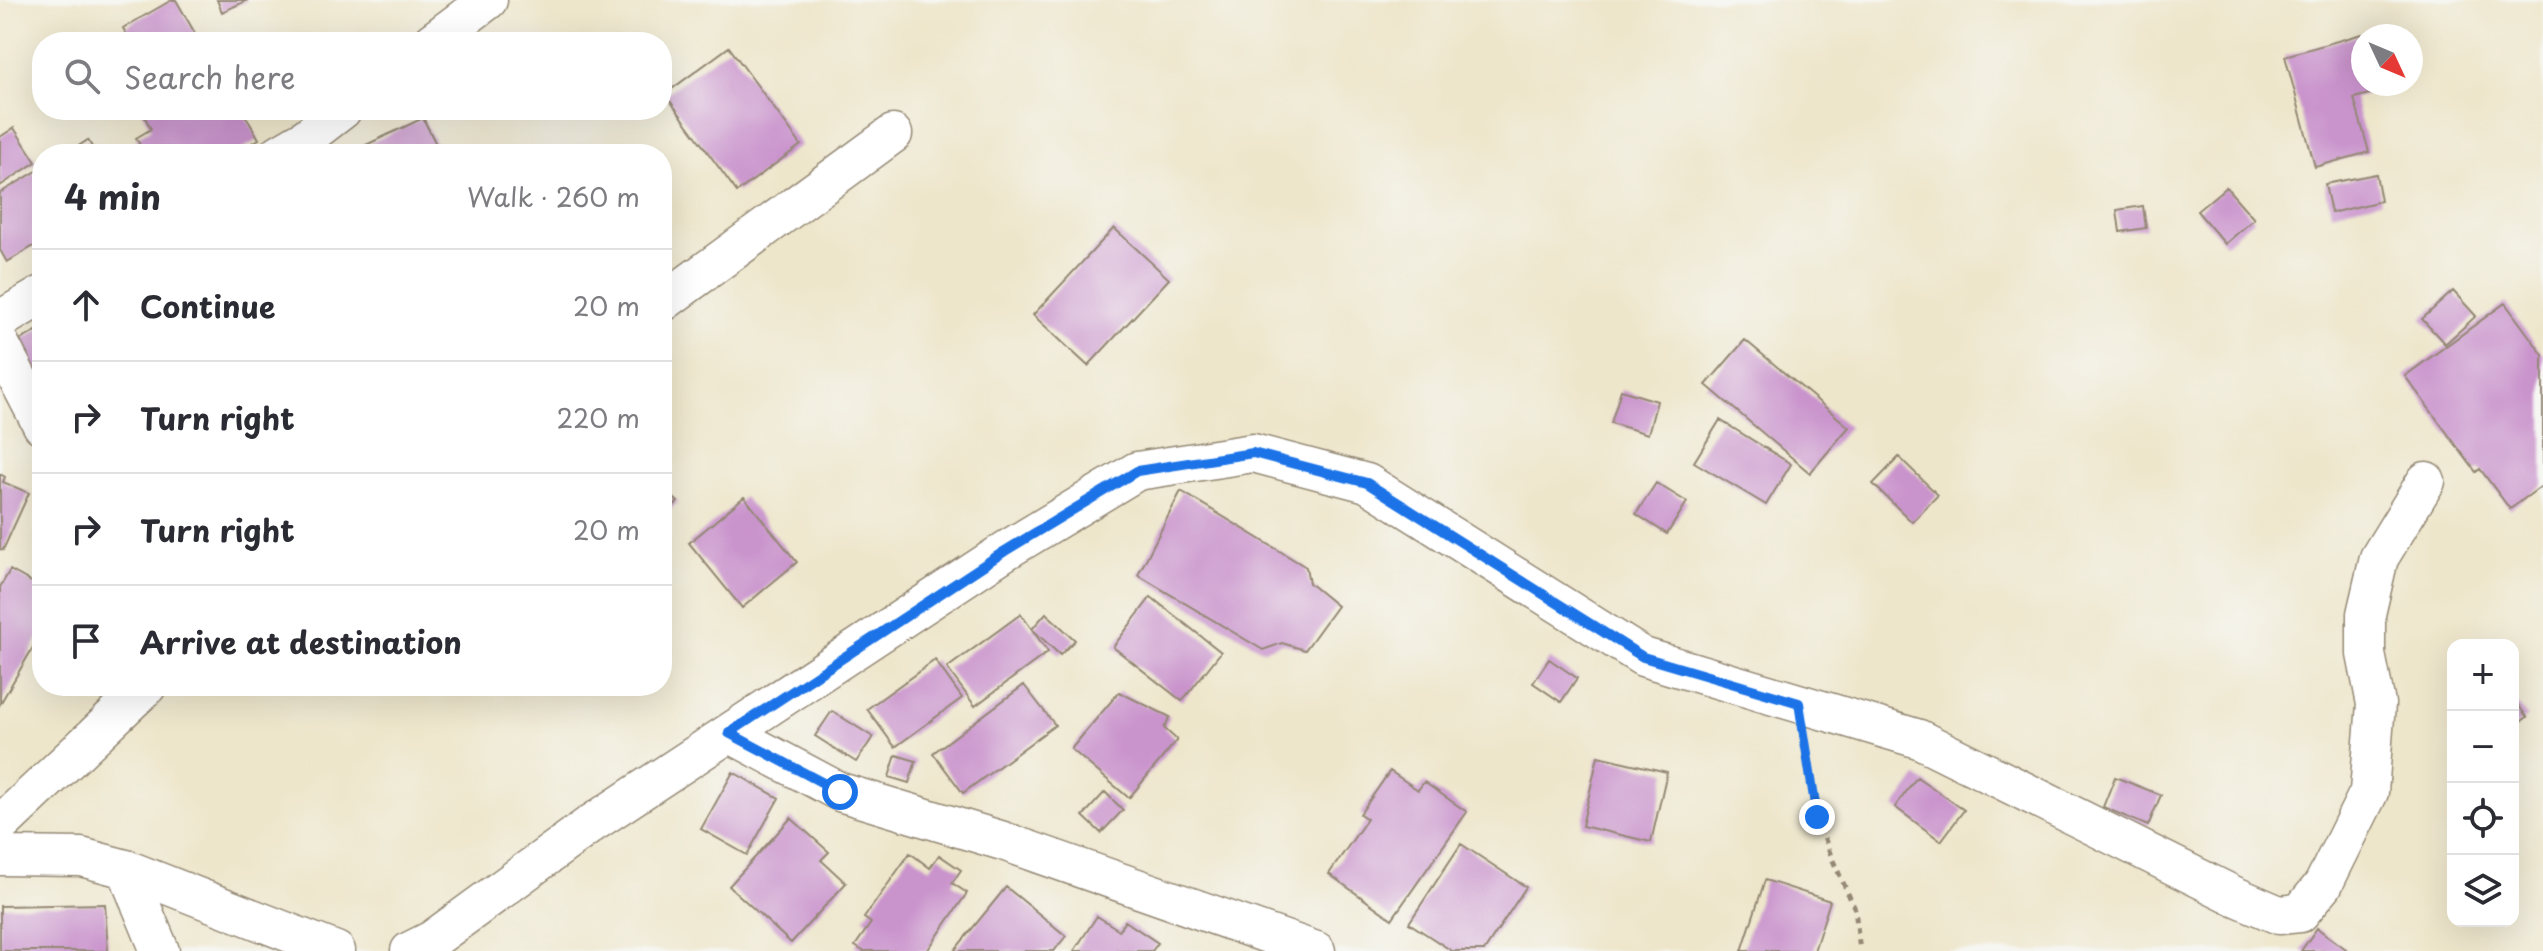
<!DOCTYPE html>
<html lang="en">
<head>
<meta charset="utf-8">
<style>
	:root { --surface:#fff; --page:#f2f2f3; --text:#2b2b33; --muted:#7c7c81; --line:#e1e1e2 }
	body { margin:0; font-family:"Playpen Sans",sans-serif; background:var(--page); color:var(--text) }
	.controls { position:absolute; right:24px; bottom:24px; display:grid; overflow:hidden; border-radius:16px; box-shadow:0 8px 32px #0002 }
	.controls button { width:72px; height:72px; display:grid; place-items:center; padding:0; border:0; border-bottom:2px solid var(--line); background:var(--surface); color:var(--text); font:40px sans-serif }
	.compass { position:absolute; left:2351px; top:24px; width:72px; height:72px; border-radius:50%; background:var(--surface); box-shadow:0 8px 32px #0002; rotate:134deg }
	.stop { position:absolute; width:24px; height:24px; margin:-18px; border:6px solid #1a73e8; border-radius:50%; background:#fff }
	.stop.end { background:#1a73e8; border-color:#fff; box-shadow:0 2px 8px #0008 }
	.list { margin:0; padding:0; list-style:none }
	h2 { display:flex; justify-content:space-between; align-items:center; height:104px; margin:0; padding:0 32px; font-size:34px }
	h2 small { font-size:26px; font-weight:400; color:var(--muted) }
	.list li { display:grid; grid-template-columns:52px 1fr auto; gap:24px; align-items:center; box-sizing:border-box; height:112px; padding:0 32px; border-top:2px solid var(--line) }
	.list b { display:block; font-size:30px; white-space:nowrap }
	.list em { font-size:26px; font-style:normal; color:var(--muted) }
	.icon { flex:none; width:44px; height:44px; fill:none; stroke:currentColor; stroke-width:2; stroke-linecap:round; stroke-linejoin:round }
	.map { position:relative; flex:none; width:2543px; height:951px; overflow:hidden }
	.search { position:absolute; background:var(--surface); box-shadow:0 8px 32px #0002; left:32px; top:32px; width:640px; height:88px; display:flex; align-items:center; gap:20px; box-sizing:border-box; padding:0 28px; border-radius:32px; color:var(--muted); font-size:30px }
	.panel { position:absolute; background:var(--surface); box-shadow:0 8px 32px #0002; left:32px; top:144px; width:640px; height:552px; border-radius:32px }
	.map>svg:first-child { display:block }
</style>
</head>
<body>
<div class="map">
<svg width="2543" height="951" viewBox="0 0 2543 951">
	<rect width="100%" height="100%" fill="#f6f6f2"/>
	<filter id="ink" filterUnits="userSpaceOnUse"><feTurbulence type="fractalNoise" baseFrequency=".0125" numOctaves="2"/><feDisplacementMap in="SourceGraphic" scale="16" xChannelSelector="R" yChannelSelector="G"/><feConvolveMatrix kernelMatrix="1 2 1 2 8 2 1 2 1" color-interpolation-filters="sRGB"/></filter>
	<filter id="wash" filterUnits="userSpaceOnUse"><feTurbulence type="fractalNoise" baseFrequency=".006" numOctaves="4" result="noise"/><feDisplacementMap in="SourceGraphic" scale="32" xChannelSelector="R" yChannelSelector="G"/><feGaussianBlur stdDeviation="1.8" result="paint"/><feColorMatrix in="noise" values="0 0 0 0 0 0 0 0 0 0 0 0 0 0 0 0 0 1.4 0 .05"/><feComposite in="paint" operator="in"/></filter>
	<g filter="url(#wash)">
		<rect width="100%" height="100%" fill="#eee6cb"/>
		<g id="blocks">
			<path fill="#c993cc" d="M172,0H176L200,42H131L123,28Z
				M217,0H248L222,12Z
				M2362,34L2363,84H2375L2377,92L2354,98L2369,152L2315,167L2285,56Z
				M729,47L801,145L737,192L665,94Z
				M141,110H242L259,139L234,154H145L136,138L151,129Z
				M423,118L441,154H371L366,145Z
				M14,128L36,162L0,186V137Z
				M88,140L96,154H66Z
				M42,168V241L7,262L0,250V193Z
				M2376,174L2381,201L2331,213L2325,184Z
				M2226,187L2254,219L2225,244L2197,211Z
				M2143,206L2146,228L2120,232L2117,210Z
				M1114,228L1169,279L1088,366L1033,315Z
				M2453,291L2476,316L2445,344L2422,319Z
				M2505,303L2543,355V485L2510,509L2480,469L2476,472L2405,376Z
				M42,328V378L39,380L18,341Z
				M1745,340L1849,427L1810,473L1706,385Z
				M1621,390L1657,401L1648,434L1611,423Z
				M1720,420L1791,464L1766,505L1694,462Z
				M1899,457L1938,495L1912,522L1873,484Z
				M0,474L5,477L3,482L29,493L3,550L0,549Z
				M1656,483L1687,502L1667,534L1636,514Z
				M662,487L678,502L662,518Z
				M1181,491L1306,567L1309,583L1337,606L1305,650L1282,643L1263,650L1138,575Z
				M744,497L797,562L742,608L689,543Z
				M10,570L42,588V632L0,704V587Z
				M1151,597L1221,652L1182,701L1113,647Z
				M1046,613L1075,640L1060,655L1032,629Z
				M1021,614L1048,652L975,706L947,668Z
				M1549,659L1577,678L1561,702L1533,683Z
				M935,660L962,698L895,747L867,709Z
				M1024,685L1055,725L963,793L933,753Z
				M1119,692L1170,717L1164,728L1177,740L1129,798L1071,749Z
				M2513,698L2527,717L2513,728Z
				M832,711L873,737L856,762L815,736Z
				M896,755L916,761L909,783L889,777Z
				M1598,756L1667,772L1651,842L1582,826Z
				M1390,771L1418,790L1424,782L1467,812L1392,919L1329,874L1367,819L1360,814Z
				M733,772L779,798L747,855L701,829Z
				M1917,777L1964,810L1941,841L1895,807Z
				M2115,777L2161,795L2148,826L2103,807Z
				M1105,792L1123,810L1101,833L1083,816Z
				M791,818L829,852L821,860L846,883L791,943L729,886Z
				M1461,844L1526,887L1484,951H1452L1409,923Z
				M910,853L930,868L939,855L961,870L952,883L967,893L927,951H863L855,946L871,923L864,918Z
				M1765,880L1830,901L1814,951H1742Z
				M1006,887L1066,936L1054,951H954Z
				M105,904L108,951H0V906Z
				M1097,916L1119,930L1125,921L1158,943L1152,951H1074Z
				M2317,928L2346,949L2345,951H2301Z"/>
		</g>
	</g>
	<g filter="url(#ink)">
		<use href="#blocks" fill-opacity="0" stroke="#948874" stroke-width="2"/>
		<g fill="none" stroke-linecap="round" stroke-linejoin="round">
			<g stroke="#948874" stroke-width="41">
				<path id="minor" d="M432,42L488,0
					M279,154L303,140L342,110
					M662,303L893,134
					M0,320L42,295
					M0,344L42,425
					M729,733L840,792L1003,841L1316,951
					M0,825L147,686
					M0,856L81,857L126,869L336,951
					M126,869L160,951
					M410,951L432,940L591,824L1005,551L1137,471L1253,453L1367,483L1643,657L1919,739L2235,896L2279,915L2300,913L2323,885L2369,792L2376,704L2366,654V614L2379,558L2426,481"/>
			</g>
			<path stroke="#948874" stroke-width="5" stroke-dasharray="6 6" stroke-linecap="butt" d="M1805,744L1817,817L1831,856L1855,909L1860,951"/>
			<use href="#minor" stroke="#fff" stroke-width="38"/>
		</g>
	</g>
	<g fill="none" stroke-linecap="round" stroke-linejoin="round" filter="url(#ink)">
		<path stroke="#1a73e8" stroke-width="10" d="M840,792L729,733L1005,551L1137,471L1253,453L1367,483L1643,657L1799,703L1817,817"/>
	</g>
</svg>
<div class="controls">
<button>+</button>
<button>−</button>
<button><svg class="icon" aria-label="locate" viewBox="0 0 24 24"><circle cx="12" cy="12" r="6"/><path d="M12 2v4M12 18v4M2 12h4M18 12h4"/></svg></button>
<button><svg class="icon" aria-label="layers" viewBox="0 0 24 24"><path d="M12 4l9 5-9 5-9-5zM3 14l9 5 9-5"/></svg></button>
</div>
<svg class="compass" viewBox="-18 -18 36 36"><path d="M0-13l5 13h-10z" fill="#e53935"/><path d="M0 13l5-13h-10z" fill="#7c7c81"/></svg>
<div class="stop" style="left:840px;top:792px"></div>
<div class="stop end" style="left:1817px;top:817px"></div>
<div class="search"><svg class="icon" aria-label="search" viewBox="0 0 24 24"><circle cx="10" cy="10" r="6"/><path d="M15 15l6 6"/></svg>Search here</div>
<section class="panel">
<h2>4 min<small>Walk · 260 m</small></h2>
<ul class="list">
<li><svg class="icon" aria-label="ahead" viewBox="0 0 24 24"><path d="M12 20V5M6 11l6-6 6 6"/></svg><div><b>Continue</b></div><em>20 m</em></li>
<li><svg class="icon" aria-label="right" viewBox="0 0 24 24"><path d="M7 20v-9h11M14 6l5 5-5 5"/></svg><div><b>Turn right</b></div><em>220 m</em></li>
<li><svg class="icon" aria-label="right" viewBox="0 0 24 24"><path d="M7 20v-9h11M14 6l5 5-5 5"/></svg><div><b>Turn right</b></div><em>20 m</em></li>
<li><svg class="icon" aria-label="arrive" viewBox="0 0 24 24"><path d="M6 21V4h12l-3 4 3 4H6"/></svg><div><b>Arrive at destination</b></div></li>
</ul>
</section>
</div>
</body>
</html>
